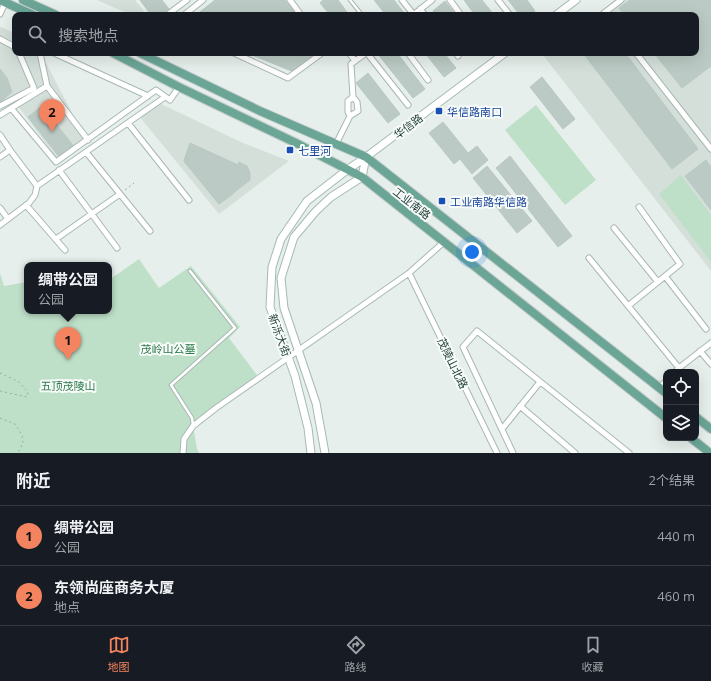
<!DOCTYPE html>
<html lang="zh">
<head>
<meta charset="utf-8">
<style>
	:root { --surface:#171b24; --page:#20242c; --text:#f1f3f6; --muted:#9ea1a6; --line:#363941; --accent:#f4845f }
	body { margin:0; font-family:"Open Sans","Noto Sans SC",sans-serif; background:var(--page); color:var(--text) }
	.controls { position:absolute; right:12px; bottom:12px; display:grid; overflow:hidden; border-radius:8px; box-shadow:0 4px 16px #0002 }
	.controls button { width:36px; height:36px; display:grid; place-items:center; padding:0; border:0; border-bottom:1px solid var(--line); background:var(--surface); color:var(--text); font:20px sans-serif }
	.you { position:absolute; left:472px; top:252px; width:14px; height:14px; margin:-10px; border:3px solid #fff; border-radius:50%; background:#1a73e8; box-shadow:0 0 0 6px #1a73e833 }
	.badge { display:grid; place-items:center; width:26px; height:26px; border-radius:50%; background:var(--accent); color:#111; font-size:13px; font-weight:700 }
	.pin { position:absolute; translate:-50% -33px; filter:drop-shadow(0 1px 2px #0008) }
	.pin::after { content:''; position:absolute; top:21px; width:14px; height:12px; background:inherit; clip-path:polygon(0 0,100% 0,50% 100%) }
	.popup { position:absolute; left:24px; top:262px; width:88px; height:52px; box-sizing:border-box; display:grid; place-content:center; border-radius:8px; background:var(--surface); filter:drop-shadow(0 1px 3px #0005); font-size:13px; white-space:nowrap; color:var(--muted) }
	.popup b { font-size:15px; color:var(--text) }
	.popup::after { content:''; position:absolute; left:50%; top:100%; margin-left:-8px; border:8px solid transparent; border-top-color:var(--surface) }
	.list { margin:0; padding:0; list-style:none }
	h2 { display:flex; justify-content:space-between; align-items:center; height:52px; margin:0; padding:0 16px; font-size:17px }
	h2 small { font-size:13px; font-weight:400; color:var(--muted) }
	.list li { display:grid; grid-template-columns:26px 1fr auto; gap:12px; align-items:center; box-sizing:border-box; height:60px; padding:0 16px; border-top:1px solid var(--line) }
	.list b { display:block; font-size:15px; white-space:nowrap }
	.list p { margin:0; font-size:13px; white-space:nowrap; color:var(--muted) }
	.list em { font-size:13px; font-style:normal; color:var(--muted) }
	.icon { flex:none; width:22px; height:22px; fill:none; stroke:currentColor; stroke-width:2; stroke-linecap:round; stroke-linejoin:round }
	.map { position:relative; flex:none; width:711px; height:453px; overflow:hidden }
	.search { position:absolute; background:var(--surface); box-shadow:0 4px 16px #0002; left:12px; right:12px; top:12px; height:44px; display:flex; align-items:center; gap:10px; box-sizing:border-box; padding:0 14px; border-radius:8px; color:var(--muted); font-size:15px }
	.sheet { height:172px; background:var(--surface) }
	nav { display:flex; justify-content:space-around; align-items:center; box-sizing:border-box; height:56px; border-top:1px solid var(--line); background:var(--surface); font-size:11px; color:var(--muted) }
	nav a { display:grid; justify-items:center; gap:2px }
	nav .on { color:var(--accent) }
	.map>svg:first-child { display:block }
</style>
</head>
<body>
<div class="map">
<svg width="711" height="453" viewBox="0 0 711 453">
	<rect width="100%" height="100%" fill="#e6efeb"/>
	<path fill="#d4dfda" d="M97,0H135L147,15H131Z
		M615,0H711V271L543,55L545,53H696V15H596Z
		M0,27L15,33V53H41L86,140L59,161L18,106L4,114L0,108Z
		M159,103L243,143L289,161L219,214L139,116Z"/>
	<path fill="#bfe0c8" d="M536,105L596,180L565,205L505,130Z
		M681,175L711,215V262L659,194Z
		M139,259L159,288L191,266L240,327L229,338L257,375L193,426L197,449L199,453H0V273L4,286L27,282V311H109V280Z"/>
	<path fill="#bbcac4" stroke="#b8c9c2" d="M140,0H162L172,13L170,15H151Z
		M215,0H285L297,15H196Z
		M323,0H338L349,15H330L320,3Z
		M374,0H394L404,13L402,15H386Z
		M464,0H482L494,15H475Z
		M508,0H527L535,11L529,15H520Z
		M630,0H711V66L682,88L654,53H696V15H625L619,8Z
		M445,1L456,15H436L433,11Z
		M247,53H318L294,72Z
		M377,53H397L425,89L413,98Z
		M425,53H444L456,68L444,77Z
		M583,53H625L698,149L672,169Z
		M0,69L7,78L12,92L0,102Z
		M368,73L400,114L388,123L356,83Z
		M542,77L575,119L563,129L530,87Z
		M42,106L75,148L61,159L28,117Z
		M443,122L468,153L477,146L488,160L472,174L460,159L454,164L429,133Z
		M190,143L238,165L239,162L247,166L250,173V180L219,204L184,161Z
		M188,149L201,154L233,194L219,204L184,161Z
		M510,156L572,236L558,247L496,168Z
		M706,160L711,167V210L685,176Z
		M487,166L532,221L517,233L473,178Z"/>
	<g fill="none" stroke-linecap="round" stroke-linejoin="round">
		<g stroke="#a8b8b2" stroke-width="4.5">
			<path id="service" d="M350,0L362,15
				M190,271L235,328L171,385L192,418L193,425"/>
		</g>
		<g stroke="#a8b8b2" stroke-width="7">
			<path id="minor" d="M290,0L301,15
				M402,0L414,15
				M450,0L461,15
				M498,0L510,15
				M420,9L425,15
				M0,14L5,3
				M167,15L187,0
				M184,15L203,0
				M413,15L432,0
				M606,15L604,13L621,0
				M0,39L15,47
				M40,53L47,86L88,140
				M54,53L148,96
				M234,53L288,78L322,53
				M349,53L355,61
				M367,53L408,105
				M408,53L428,80
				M456,53L458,56
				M636,53L711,149
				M0,106L34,88L19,53
				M11,108L56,162L156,90L170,100L179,87
				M0,115L47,86
				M350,116L358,111L357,102L353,97
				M128,123L189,200
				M0,135L10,150L0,157
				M336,144L350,116L348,112V101L353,97L351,64L366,53
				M10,150L37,186
				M86,152L150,231
				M59,170L117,248
				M26,205L65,250
				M0,208L8,219
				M0,225L29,203L35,195L37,186L165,97
				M614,228L658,282
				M56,239L120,194
				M589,258L679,368L675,372
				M409,273L497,453
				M665,276L706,329
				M628,306L680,264L639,207
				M700,351L711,364
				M679,368L711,343
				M659,388L666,381
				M520,406L575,453
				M502,429L540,382
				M183,453L184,439L193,426L216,408L409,273L444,242
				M513,453L463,347L477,331L629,453"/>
		</g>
		<g stroke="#a4bbb3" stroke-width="9">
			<path id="secondary" d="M556,15L576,0
				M311,453L308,428L295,376L270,307L272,267L281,239L307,201L347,170L366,157L505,53
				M325,453L316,403L284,308L281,278L294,237L316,211L331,197L362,177L366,157"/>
		</g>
		<g stroke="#c2cac8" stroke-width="10">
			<path id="primary" d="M0,0L33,15
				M23,0L56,15
				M113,53L179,87L296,143L362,177L666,418
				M140,53L260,111L366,157L666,393
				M696,417L711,429
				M691,438L710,453"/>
		</g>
		<path stroke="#86b3a5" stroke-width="1" stroke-dasharray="2 3" stroke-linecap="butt" d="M125,190L134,183
			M0,373L19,382L28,392L27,397L0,391
			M0,418L15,424L22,435L23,443L18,453"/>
		<use href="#service" stroke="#fff" stroke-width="2.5"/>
		<use href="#minor" stroke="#fff" stroke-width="5"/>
		<use href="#secondary" stroke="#fff" stroke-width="7"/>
		<use href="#primary" stroke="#6aa596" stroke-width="8"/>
	</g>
	<g fill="#1a4fb4" stroke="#f7fbf9" stroke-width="1.5">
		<rect x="435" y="107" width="8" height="8" rx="2"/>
		<rect x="286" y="146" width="8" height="8" rx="2"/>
		<rect x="438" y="197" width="8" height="8" rx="2"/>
	</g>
	<g text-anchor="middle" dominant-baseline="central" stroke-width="4" stroke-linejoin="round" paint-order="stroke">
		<g font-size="11" fill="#164399" stroke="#f7fbf9" text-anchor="start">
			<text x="447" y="111">华信路南口</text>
			<text x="298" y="150">七里河</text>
			<text x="450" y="201">工业南路华信路</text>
		</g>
		<g font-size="11" fill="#24423a" stroke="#f7fbf9">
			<text transform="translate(408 126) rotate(-37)">华信路</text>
			<text transform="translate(412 203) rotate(38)">工业南路</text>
			<text transform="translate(280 335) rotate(70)">新泺大街</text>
			<text transform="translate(453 363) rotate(64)">茂陵山北路</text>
		</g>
		<g font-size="11" fill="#2d7a4b" stroke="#f7fbf9">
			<text x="168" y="348">茂岭山公墓</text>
			<text x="68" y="385">五顶茂陵山</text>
		</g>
	</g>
</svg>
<div class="controls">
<button><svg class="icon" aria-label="locate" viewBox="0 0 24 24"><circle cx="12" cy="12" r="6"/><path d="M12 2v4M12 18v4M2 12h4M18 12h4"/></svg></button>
<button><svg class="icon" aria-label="layers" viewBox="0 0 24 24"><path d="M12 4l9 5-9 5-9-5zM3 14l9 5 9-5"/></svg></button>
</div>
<div class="you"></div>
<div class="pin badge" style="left:68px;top:360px">1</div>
<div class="popup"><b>绸带公园</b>公园</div>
<div class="pin badge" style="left:52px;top:132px">2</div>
<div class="search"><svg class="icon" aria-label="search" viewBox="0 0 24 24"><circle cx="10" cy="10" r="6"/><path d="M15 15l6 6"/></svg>搜索地点</div>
</div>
<section class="sheet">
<h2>附近<small>2个结果</small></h2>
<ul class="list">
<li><span class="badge">1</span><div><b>绸带公园</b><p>公园</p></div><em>440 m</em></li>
<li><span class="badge">2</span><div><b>东领尚座商务大厦</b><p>地点</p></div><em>460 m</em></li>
</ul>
</section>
<nav>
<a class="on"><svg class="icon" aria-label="map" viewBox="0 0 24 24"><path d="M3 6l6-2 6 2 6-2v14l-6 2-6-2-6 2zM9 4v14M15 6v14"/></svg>地图</a>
<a><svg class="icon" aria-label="directions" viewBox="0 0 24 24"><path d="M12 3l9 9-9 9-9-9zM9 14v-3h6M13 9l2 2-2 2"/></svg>路线</a>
<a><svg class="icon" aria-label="saved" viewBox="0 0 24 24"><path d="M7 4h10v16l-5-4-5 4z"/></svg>收藏</a>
</nav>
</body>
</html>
